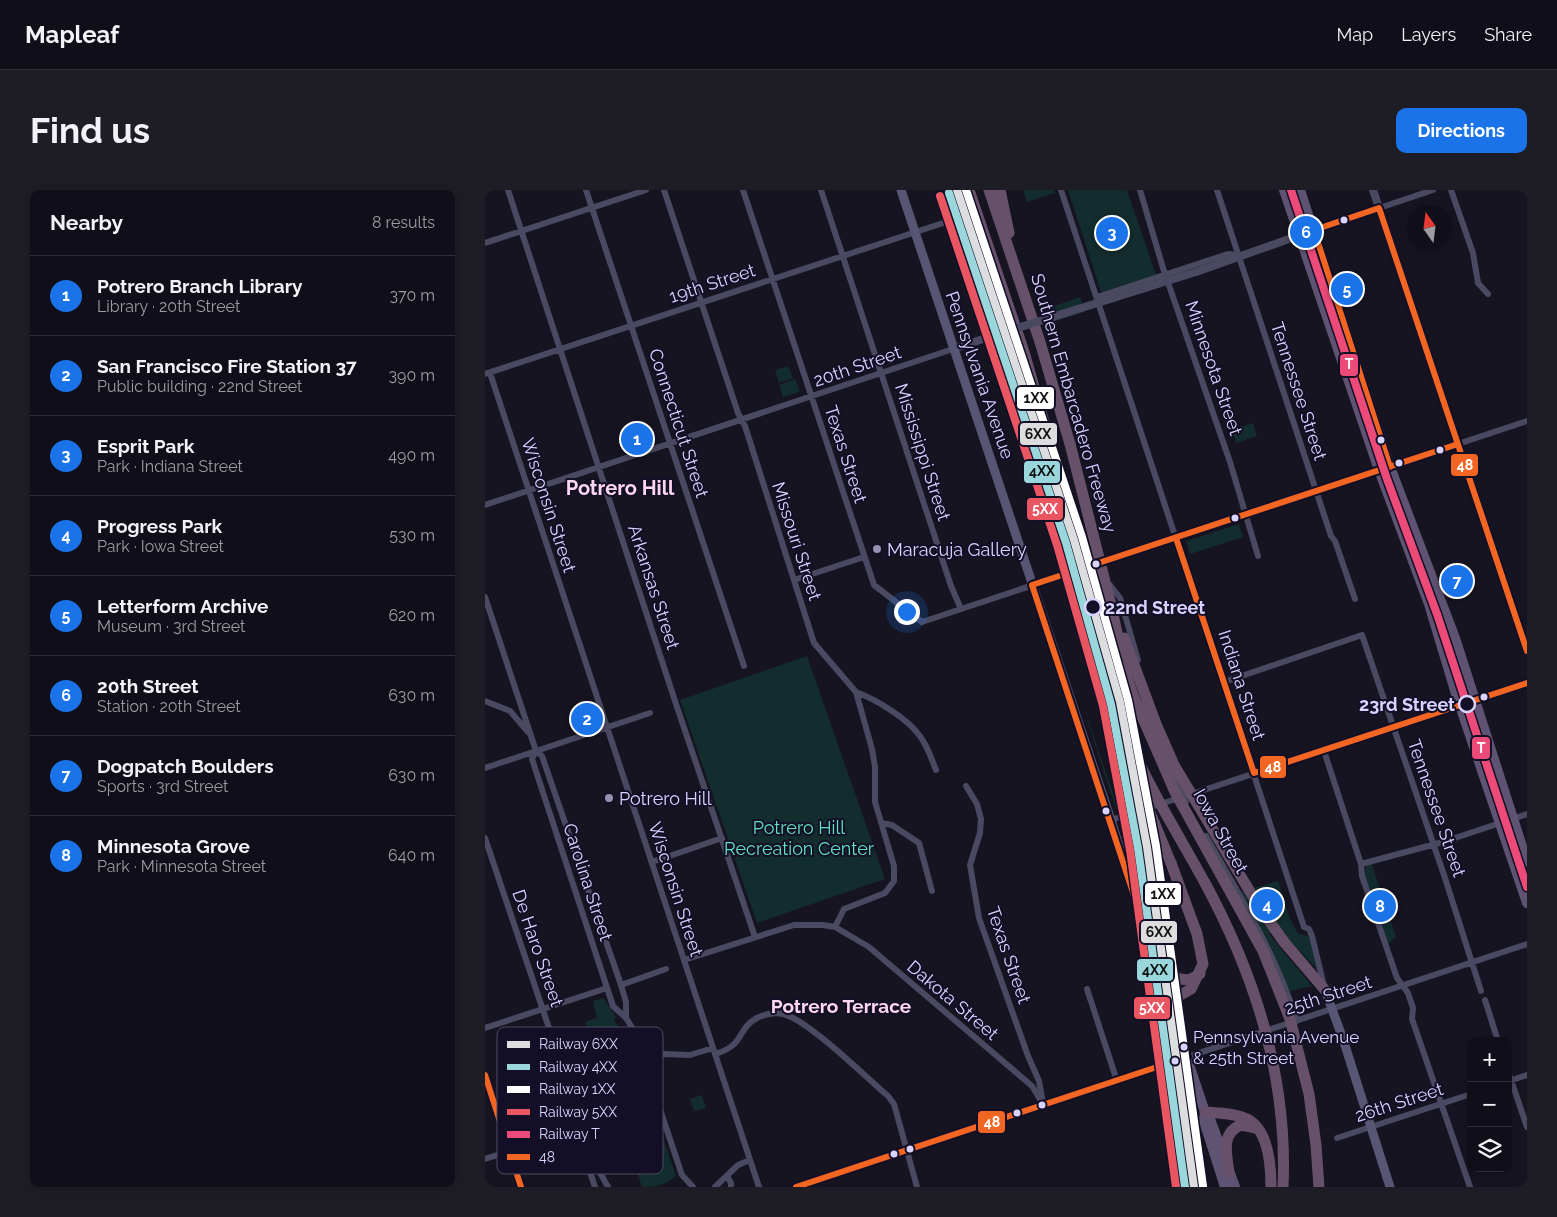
<!DOCTYPE html>
<html lang="en">
<head>
<meta charset="utf-8">
<style>
	:root { --surface:#100f19; --page:#1e1d26; --text:#f1f3f6; --muted:#9c9ca2; --line:#302f38; --accent:#1a73e8 }
	body { margin:0; font-family:Raleway,sans-serif; background:var(--page); color:var(--text) }
	.controls { position:absolute; right:15px; bottom:15px; display:grid; overflow:hidden; border-radius:10px; box-shadow:0 2px 8px #0003 }
	.controls button { width:45px; height:45px; display:grid; place-items:center; padding:0; border:0; border-bottom:1px solid var(--line); background:var(--surface); color:var(--text); font:25px sans-serif }
	.compass { position:absolute; left:922px; top:15px; width:45px; height:45px; border-radius:50%; background:var(--surface); box-shadow:0 2px 8px #0003; rotate:346deg }
	.you { position:absolute; left:421px; top:421px; width:18px; height:18px; margin:-12px; border:4px solid #fff; border-radius:50%; background:#1a73e8; box-shadow:0 0 0 8px #1a73e833 }
	.badge { display:grid; place-items:center; width:32px; height:32px; border-radius:50%; background:var(--accent); color:#fff; font-size:16px; font-weight:700 }
	.pin { position:absolute; translate:-50% -50%; border:2px solid #fff; box-shadow:0 1px 5px #0006 }
	.list { margin:0; padding:0; list-style:none }
	h2 { display:flex; justify-content:space-between; align-items:center; height:65px; margin:0; padding:0 20px; font-size:21px }
	h2 small { font-size:16px; font-weight:400; color:var(--muted) }
	.list li { display:grid; grid-template-columns:32px 1fr auto; gap:15px; align-items:center; box-sizing:border-box; height:80px; padding:0 20px; border-top:1px solid var(--line) }
	.list b { display:block; font-size:19px; white-space:nowrap }
	.list p { margin:0; font-size:16px; white-space:nowrap; color:var(--muted) }
	.list em { font-size:16px; font-style:normal; color:var(--muted) }
	.icon { flex:none; width:28px; height:28px; fill:none; stroke:currentColor; stroke-width:2; stroke-linecap:round; stroke-linejoin:round }
	.map { position:relative; flex:none; width:1042px; height:997px; overflow:hidden; border-radius:10px }
	header { display:flex; align-items:center; gap:30px; box-sizing:border-box; height:70px; padding:0 25px; background:var(--surface); border-bottom:1px solid var(--line) }
	header strong { font-size:24px }
	nav { display:flex; gap:28px; margin-inline-start:auto; font-size:18px }
	.intro { display:flex; align-items:center; justify-content:space-between; box-sizing:border-box; height:120px; padding:0 30px }
	h1 { margin:0; font-size:35px }
	.button { padding:12px 22px; border-radius:10px; background:var(--accent); color:#fff; font-size:18px; font-weight:700 }
	main { display:flex; gap:30px; padding:0 30px }
	aside { flex:1; background:var(--surface); border-radius:10px; box-shadow:0 2px 8px #0003 }
	.map>svg:first-child { display:block }
</style>
</head>
<body>
<header>
<strong>Mapleaf</strong>
<nav><a>Map</a><a>Layers</a><a>Share</a></nav>
</header>
<div class="intro"><h1>Find us</h1><a class="button">Directions</a></div>
<main>
<aside>
<h2>Nearby<small>8 results</small></h2>
<ul class="list">
<li><span class="badge">1</span><div><b>Potrero Branch Library</b><p>Library · 20th Street</p></div><em>370 m</em></li>
<li><span class="badge">2</span><div><b>San Francisco Fire Station 37</b><p>Public building · 22nd Street</p></div><em>390 m</em></li>
<li><span class="badge">3</span><div><b>Esprit Park</b><p>Park · Indiana Street</p></div><em>490 m</em></li>
<li><span class="badge">4</span><div><b>Progress Park</b><p>Park · Iowa Street</p></div><em>530 m</em></li>
<li><span class="badge">5</span><div><b>Letterform Archive</b><p>Museum · 3rd Street</p></div><em>620 m</em></li>
<li><span class="badge">6</span><div><b>20th Street</b><p>Station · 20th Street</p></div><em>630 m</em></li>
<li><span class="badge">7</span><div><b>Dogpatch Boulders</b><p>Sports · 3rd Street</p></div><em>630 m</em></li>
<li><span class="badge">8</span><div><b>Minnesota Grove</b><p>Park · Minnesota Street</p></div><em>640 m</em></li>
</ul>
</aside>
<div class="map">
<svg width="1042" height="997" viewBox="0 0 1042 997">
	<rect width="100%" height="100%" fill="#161421"/>
	<path fill="#132c2d" d="M464,0H471L523,136L514,138Z
		M538,0H569L570,3L542,12Z
		M583,0H642L671,85L616,102Z
		M595,107L600,122L568,132L564,118Z
		M303,176L308,188L294,193L290,180Z
		M310,189L315,202L298,207L294,195Z
		M768,233L772,246L751,253L747,240Z
		M754,334L758,347L705,364L701,351Z
		M322,466L400,689L272,733L195,510Z
		M602,530H603L633,618L631,619Z
		M886,672L911,747L903,754L879,684L882,674Z
		M793,691L805,729L813,744L824,746L832,779L791,737L784,744L827,796L802,802L755,702Z
		M119,808L131,827L129,831L136,839L140,836L191,986C179,995 172,997 157,997L138,939H132L113,950L111,970L102,961L93,939L102,922L96,901L120,891L100,832L112,828L108,811Z
		M697,873L718,940L687,945L674,881Z
		M217,905L221,918L209,921L205,909Z"/>
	<g fill="none" stroke-linecap="round" stroke-linejoin="round">
		<path stroke="#4a4962" stroke-width="6" d="M23,0L191,514L270,747
			M101,0L259,476
			M179,0L253,223L260,236L329,453L371,502L387,559L390,577V612L409,676V691L400,703L359,719L350,737
			M258,0L387,389L389,395L437,432L1042,231
			M336,0L466,396L476,419
			M576,0L819,737L824,739L827,746L839,796
			M655,0L678,78L745,272L773,366
			M732,0L846,346L850,351L870,409
			M966,0L988,63L993,93L1003,104
			M829,40L948,0
			M0,53L161,0
			M612,107L743,64L753,65
			M5,183L274,997
			M0,184L464,31
			M0,315L468,159
			M309,390L379,367
			M625,395L635,408L653,470
			M0,407L51,561L57,566L136,795L141,812V828
			M739,492L877,445L960,688L996,801
			M371,502C390,509 422,528 434,545C442,554 446,568 451,580
			M0,511L25,521L43,542
			M51,561L47,569L128,816L141,828L148,839L197,985L208,997
			M839,561L876,674L877,686L912,788L923,803L928,818L927,829L985,997
			M0,578L165,523
			M691,586L701,612
			M481,596L492,614L496,629L495,643L485,675L494,728L543,866L554,891L558,913
			M704,605L1042,493
			M626,630L694,608
			M396,633L407,635L434,653L447,701
			M721,646C755,706 791,764 812,831
			M0,648L92,921L91,940L110,997
			M167,672L237,648
			M876,674L958,652L1042,624
			M199,770L309,735H338L350,737L384,757L547,896L558,914
			M136,795L181,779
			M602,799L632,891
			M1000,810L1013,851
			M0,838L122,798
			M230,864C261,855 251,839 272,828C280,824 289,822 298,824C322,829 381,887 403,906L409,914L432,997
			M158,869L179,864L205,865L228,858
			M1023,881L1042,937
			M0,885L36,997
			M1024,891L1042,885
			M852,948L986,904
			M99,964L112,977L123,997
			M0,969L91,940
			M242,986L246,993V997
			M230,997L253,975L265,970
			M311,997L1042,754"/>
		<path stroke="#4a4962" stroke-width="8" d="M888,0L1042,461
			M711,82L829,40
			M468,159L507,146"/>
		<path stroke="#575674" stroke-width="9" d="M416,0L626,630L683,812
			M840,800L858,849L905,997"/>
		<path stroke="#5e5373" stroke-width="10" d="M799,0L894,280L944,414L972,507L1042,713
			M815,0L905,277L970,448L1042,672
			M683,812L720,922L725,929L750,997
			M720,922L719,931L740,997"/>
		<path stroke="#67516a" stroke-width="11" d="M484,0L539,162L567,260
			M504,0L555,152L585,254
			M515,0L524,43
			M799,752L840,800
			M666,759L687,788L704,790L715,784
			M683,812L706,799L718,774L712,744L686,673
			M720,922C734,923 750,923 762,929C784,940 786,977 786,997
			M744,983C742,965 735,943 756,935L771,938"/>
		<path stroke="#4a4962" stroke-width="8" d="M507,146L711,82"/>
		<path stroke="#67516a" stroke-width="11" d="M585,254L625,411L642,488L649,508L690,602L778,761L805,829L824,904L831,955L834,997
			M567,260C579,313 592,364 605,416C615,458 623,501 640,541C662,595 692,642 720,693C771,787 803,890 798,997
			M639,448L671,534L689,575L773,715L799,752
			M650,581L664,620L686,673"/>
		<g stroke="#130f26" stroke-width="10">
			<path id="bus-1" d="M905,277L829,40L894,18L1042,461
				M691,348L769,583L1042,493
				M547,395L702,867
				M547,395L973,254
				M0,885L36,997
				M311,997L702,867"/>
		</g>
		<use href="#bus-1" stroke="#f26522" stroke-width="6"/>
		<g stroke="#130f26" stroke-width="11">
			<path id="rail-1" d="M472,0L589,350L635,512L662,657L709,997"/>
		</g>
		<g stroke="#130f26" stroke-width="11">
			<path id="rail-2" d="M464,3L581,353L626,514L653,658L700,997"/>
		</g>
		<g stroke="#130f26" stroke-width="11">
			<path id="rail-3" d="M481,0L597,347L643,510L671,656L718,996"/>
		</g>
		<g stroke="#130f26" stroke-width="11">
			<path id="rail-4" d="M455,6L572,355L618,516L645,660L691,997"/>
		</g>
		<g stroke="#130f26" stroke-width="11">
			<path id="rail-5" d="M806,0L902,289L952,424L1042,697"/>
		</g>
		<use href="#rail-1" stroke="#dcddde" stroke-width="8"/>
		<use href="#rail-2" stroke="#99d7dc" stroke-width="8"/>
		<use href="#rail-3" stroke="#fff" stroke-width="8"/>
		<use href="#rail-4" stroke="#e95561" stroke-width="8"/>
		<use href="#rail-5" stroke="#ec4a78" stroke-width="8"/>
	</g>
	<g fill="#d9d4ff" stroke="#130f26" stroke-width="2">
		<circle cx="859" cy="30" r="4.5"/>
		<circle cx="896" cy="250" r="4.5"/>
		<circle cx="955" cy="260" r="4.5"/>
		<circle cx="914" cy="273" r="4.5"/>
		<circle cx="750" cy="328" r="4.5"/>
		<circle cx="611" cy="374" r="4.5"/>
		<circle cx="999" cy="507" r="4.5"/>
		<circle cx="621" cy="621" r="4.5"/>
		<circle cx="699" cy="857" r="4.5"/>
		<circle cx="690" cy="871" r="4.5"/>
		<circle cx="557" cy="915" r="4.5"/>
		<circle cx="532" cy="923" r="4.5"/>
		<circle cx="425" cy="959" r="4.5"/>
		<circle cx="409" cy="964" r="4.5"/>
	</g>
	<g fill="#9591b1" stroke="#130f26" stroke-width="2">
		<circle cx="392" cy="359" r="5"/>
		<circle cx="124" cy="608" r="5"/>
	</g>
	<g fill="#130f26" stroke="#d9d4ff" stroke-width="2.5">
		<circle cx="608" cy="417" r="8"/>
		<circle cx="982" cy="514" r="8"/>
	</g>
	<g text-anchor="middle" dominant-baseline="central" stroke-width="4" stroke-linejoin="round" paint-order="stroke">
		<g font-size="17" fill="#d9d4ff" stroke="#130f26" text-anchor="start">
			<text x="708" y="847">Pennsylvania Avenue<tspan x="708" dy="21">&amp; 25th Street</tspan></text>
		</g>
		<g font-size="18" fill="#d9d4ff" stroke="#130f26">
			<text transform="translate(227 93) rotate(-18)">19th Street</text>
			<text transform="translate(372 176) rotate(-19)">20th Street</text>
			<text transform="translate(729 178) rotate(71)">Minnesota Street</text>
			<text transform="translate(495 185) rotate(71)">Pennsylvania Avenue</text>
			<text transform="translate(814 201) rotate(72)">Tennessee Street</text>
			<text transform="translate(589 213) rotate(74)">Southern Embarcadero Freeway</text>
			<text transform="translate(194 233) rotate(72)">Connecticut Street</text>
			<text transform="translate(438 262) rotate(72)">Mississippi Street</text>
			<text transform="translate(361 264) rotate(72)">Texas Street</text>
			<text transform="translate(64 315) rotate(72)">Wisconsin Street</text>
			<text transform="translate(312 351) rotate(72)">Missouri Street</text>
			<text transform="translate(169 397) rotate(72)">Arkansas Street</text>
			<text transform="translate(757 495) rotate(72)">Indiana Street</text>
			<text transform="translate(952 618) rotate(71)">Tennessee Street</text>
			<text transform="translate(736 641) rotate(61)">Iowa Street</text>
			<text transform="translate(103 692) rotate(72)">Carolina Street</text>
			<text transform="translate(191 699) rotate(72)">Wisconsin Street</text>
			<text transform="translate(53 758) rotate(71)">De Haro Street</text>
			<text transform="translate(524 765) rotate(71)">Texas Street</text>
			<text transform="translate(843 805) rotate(-18)">25th Street</text>
			<text transform="translate(468 810) rotate(40)">Dakota Street</text>
			<text transform="translate(914 912) rotate(-18)">26th Street</text>
		</g>
		<g font-size="18" fill="#d9d4ff" stroke="#130f26" text-anchor="start">
			<text x="402" y="359">Maracuja Gallery</text>
			<text x="134" y="608">Potrero Hill</text>
		</g>
		<g font-size="18" font-weight="bold" fill="#d9d4ff" stroke="#130f26" text-anchor="start">
			<text x="620" y="417">22nd Street</text>
			<text x="970" y="514" text-anchor="end">23rd Street</text>
		</g>
		<g font-size="18" fill="#5fe0c0" stroke="#130f26">
			<text x="314" y="637">Potrero Hill<tspan x="314" dy="21">Recreation Center</tspan></text>
		</g>
		<g font-size="19" font-weight="bold" fill="#ffd6f0" stroke="#130f26">
			<text x="356" y="816">Potrero Terrace</text>
		</g>
		<g font-size="20" font-weight="bold" fill="#ffd6f0" stroke="#130f26">
			<text x="135" y="298">Potrero Hill</text>
		</g>
	</g>
	<rect x="12" y="837" width="166" height="147" rx="8" fill="#130f26" stroke="#4e4a67" stroke-width="1"/>
	<rect x="22" y="851" width="23" height="7" fill="#dcddde"/>
	<rect x="22" y="874" width="23" height="6" fill="#99d7dc"/>
	<rect x="22" y="896" width="23" height="7" fill="#fff"/>
	<rect x="22" y="919" width="23" height="6" fill="#e95561"/>
	<rect x="22" y="941" width="23" height="7" fill="#ec4a78"/>
	<rect x="22" y="964" width="23" height="6" fill="#f26522"/>
	<g font-size="14" fill="#d9d4ff">
		<text x="54" y="859">Railway 6XX</text>
		<text x="54" y="882">Railway 4XX</text>
		<text x="54" y="904">Railway 1XX</text>
		<text x="54" y="927">Railway 5XX</text>
		<text x="54" y="949">Railway T</text>
		<text x="54" y="972">48</text>
	</g>
	<g stroke="#130f26" stroke-width="2">
		<rect x="854" y="163" width="20" height="24" rx="5" fill="#ec4a78"/>
		<rect x="531" y="196" width="39" height="24" rx="5" fill="#fff"/>
		<rect x="534" y="232" width="39" height="24" rx="5" fill="#dcddde"/>
		<rect x="965" y="263" width="29" height="24" rx="5" fill="#f26522"/>
		<rect x="538" y="270" width="38" height="24" rx="5" fill="#99d7dc"/>
		<rect x="541" y="307" width="38" height="24" rx="5" fill="#e95561"/>
		<rect x="986" y="546" width="20" height="24" rx="5" fill="#ec4a78"/>
		<rect x="774" y="565" width="28" height="24" rx="5" fill="#f26522"/>
		<rect x="659" y="692" width="38" height="24" rx="5" fill="#fff"/>
		<rect x="655" y="730" width="38" height="24" rx="5" fill="#dcddde"/>
		<rect x="651" y="768" width="38" height="24" rx="5" fill="#99d7dc"/>
		<rect x="648" y="806" width="38" height="24" rx="5" fill="#e95561"/>
		<rect x="492" y="920" width="29" height="24" rx="5" fill="#f26522"/>
	</g>
	<g font-size="14" text-anchor="middle" font-weight="bold" fill="#fff">
		<text x="864" y="179">T</text>
		<text x="980" y="280">48</text>
		<text x="560" y="324">5XX</text>
		<text x="996" y="563">T</text>
		<text x="788" y="582">48</text>
		<text x="667" y="823">5XX</text>
		<text x="507" y="937">48</text>
	</g>
	<g font-size="14" text-anchor="middle" font-weight="bold" fill="#111">
		<text x="551" y="213">1XX</text>
		<text x="553" y="249">6XX</text>
		<text x="557" y="286">4XX</text>
		<text x="678" y="709">1XX</text>
		<text x="674" y="747">6XX</text>
		<text x="670" y="785">4XX</text>
	</g>
</svg>
<div class="controls">
<button>+</button>
<button>−</button>
<button><svg class="icon" aria-label="layers" viewBox="0 0 24 24"><path d="M12 4l9 5-9 5-9-5zM3 14l9 5 9-5"/></svg></button>
</div>
<svg class="compass" viewBox="-18 -18 36 36"><path d="M0-13l5 13h-10z" fill="#e53935"/><path d="M0 13l5-13h-10z" fill="#9c9ca2"/></svg>
<div class="you"></div>
<div class="pin badge" style="left:152px;top:249px">1</div>
<div class="pin badge" style="left:102px;top:529px">2</div>
<div class="pin badge" style="left:627px;top:43px">3</div>
<div class="pin badge" style="left:782px;top:715px">4</div>
<div class="pin badge" style="left:862px;top:99px">5</div>
<div class="pin badge" style="left:821px;top:42px">6</div>
<div class="pin badge" style="left:972px;top:391px">7</div>
<div class="pin badge" style="left:895px;top:716px">8</div>
</div>
</main>
</body>
</html>
